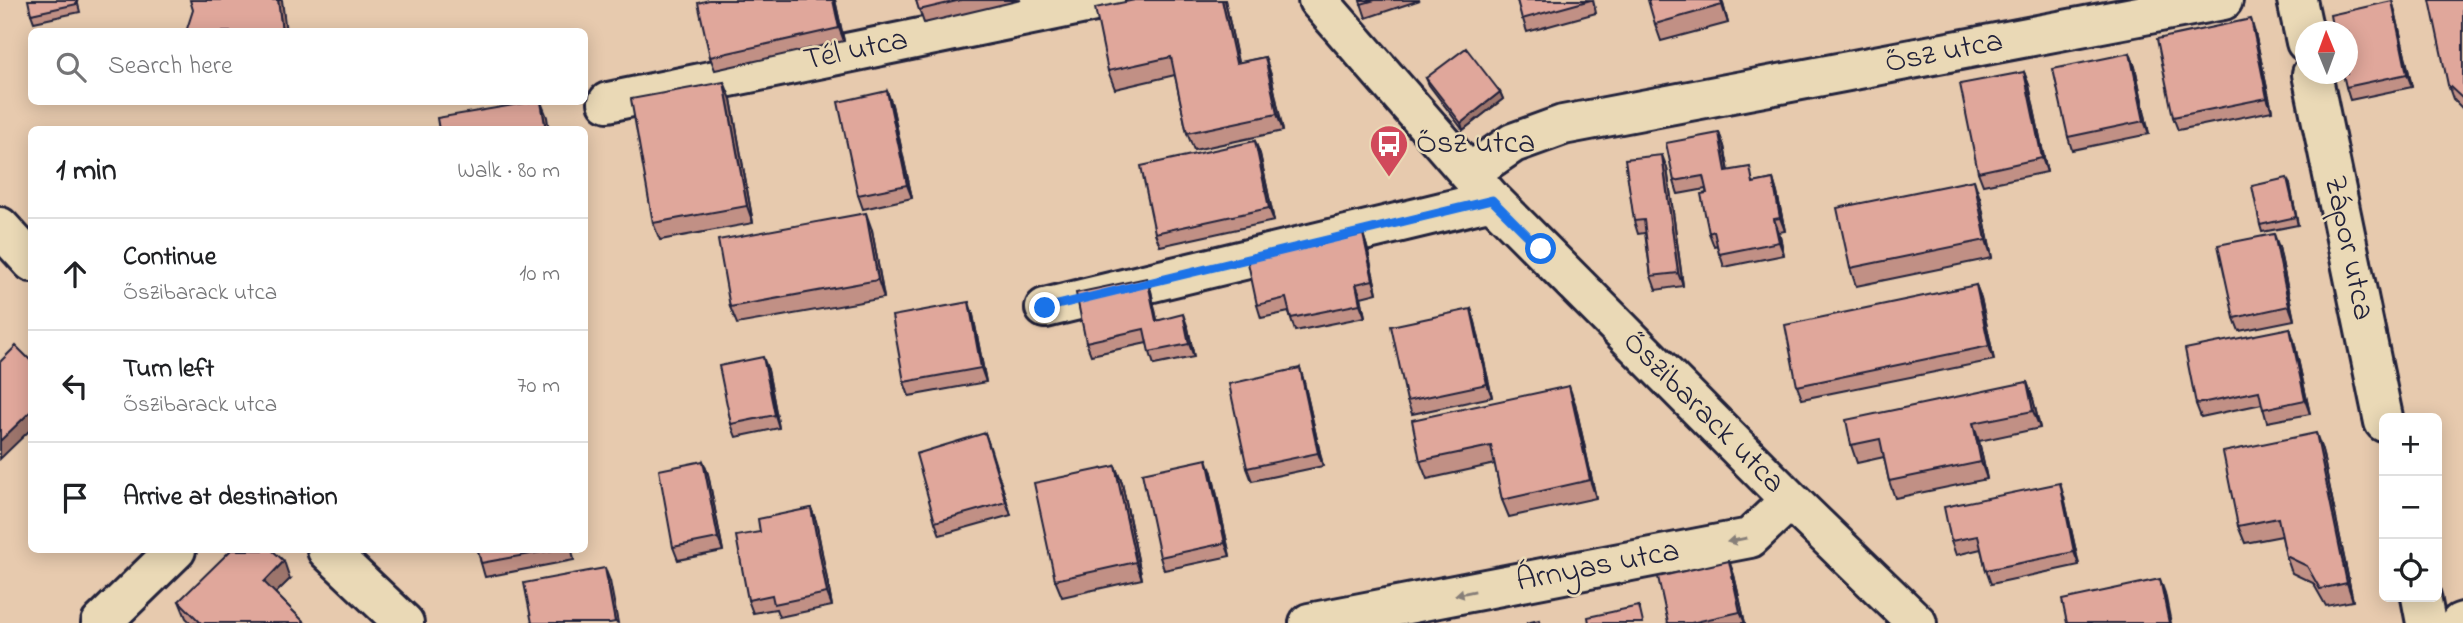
<!DOCTYPE html>
<html lang="en">
<head>
<meta charset="utf-8">
<style>
	:root { --surface:#fff; --page:#f6f6f6; --text:#202124; --muted:#757577; --line:#e0e0e0 }
	body { margin:0; font-family:"Indie Flower",sans-serif; background:var(--page); color:var(--text) }
	.controls { position:absolute; right:21px; bottom:21px; display:grid; overflow:hidden; border-radius:10px; box-shadow:0 4px 18px #0003 }
	.controls button { width:63px; height:63px; display:grid; place-items:center; padding:0; border:0; border-bottom:2px solid var(--line); background:var(--surface); color:var(--text); font:35px sans-serif }
	.compass { position:absolute; left:2295px; top:21px; width:63px; height:63px; border-radius:50%; background:var(--surface); box-shadow:0 4px 18px #0003; rotate:359deg }
	.stop { position:absolute; width:21px; height:21px; margin:-16px; border:5px solid #1a73e8; border-radius:50%; background:#fff }
	.stop.end { background:#1a73e8; border-color:#fff; box-shadow:0 2px 7px #0008 }
	.list { margin:0; padding:0; list-style:none }
	h2 { display:flex; justify-content:space-between; align-items:center; height:91px; margin:0; padding:0 28px; font-size:30px }
	h2 small { font-size:23px; font-weight:400; color:var(--muted) }
	.list li { display:grid; grid-template-columns:46px 1fr auto; gap:21px; align-items:center; box-sizing:border-box; height:112px; padding:0 28px; border-top:2px solid var(--line) }
	.list b { display:block; font-size:26px; white-space:nowrap }
	.list p { margin:0; font-size:23px; white-space:nowrap; color:var(--muted) }
	.list em { font-size:23px; font-style:normal; color:var(--muted) }
	.icon { flex:none; width:38px; height:38px; fill:none; stroke:currentColor; stroke-width:2; stroke-linecap:round; stroke-linejoin:round }
	.map { position:relative; flex:none; width:2463px; height:623px; overflow:hidden }
	.search { position:absolute; background:var(--surface); box-shadow:0 4px 18px #0003; left:28px; top:28px; width:560px; height:77px; display:flex; align-items:center; gap:18px; box-sizing:border-box; padding:0 24px; border-radius:10px; color:var(--muted); font-size:26px }
	.panel { position:absolute; background:var(--surface); box-shadow:0 4px 18px #0003; left:28px; top:126px; width:560px; height:427px; border-radius:10px }
	.map>svg:first-child { display:block }
</style>
</head>
<body>
<div class="map">
<svg width="2463" height="623" viewBox="0 0 2463 623">
	<rect width="100%" height="100%" fill="#e7caae"/>
	<filter id="ink" filterUnits="userSpaceOnUse"><feTurbulence type="fractalNoise" baseFrequency=".0143" numOctaves="2"/><feDisplacementMap in="SourceGraphic" scale="14" xChannelSelector="R" yChannelSelector="G"/><feConvolveMatrix kernelMatrix="1 2 1 2 8 2 1 2 1" color-interpolation-filters="sRGB"/></filter>
	<g filter="url(#ink)">
		<g fill="none" stroke-linecap="round" stroke-linejoin="round">
			<g stroke="#22223b" stroke-width="44">
				<path id="minor" d="M1318,0L1492,200L1790,500L1917,623
					M2297,0L2306,42
					M2312,74L2384,422
					M608,102L1105,0
					M1469,173L1513,143L1563,125L2223,0
					M0,227L32,262
					M1045,308L1492,200
					M327,550L404,623
					M2421,597L2426,623
					M101,623L176,550
					M1309,623L1750,538L1790,500
					M2460,623L2463,622"/>
			</g>
			<use href="#minor" stroke="#ead9b6" stroke-width="38"/>
		</g>
		<path fill="#c19085" stroke="#22223b" stroke-width="2" d="M77,0L80,12L34,22L31,14Z
			M835,0L844,41L715,70L710,57Z
			M916,0H1021L924,23Z
			M1135,0H1225L1238,63L1265,57L1271,75L1283,131L1194,150L1187,133L1175,75L1115,89L1108,71Z
			M1360,0H1420L1366,18Z
			M1517,0H1593L1596,13L1527,32Z
			M1722,0L1728,23L1661,41L1655,24Z
			M2463,0V109L2453,99L2448,85Z
			M2392,1L2396,15L2412,87L2350,100L2346,87Z
			M2255,33L2272,111L2178,130L2173,117Z
			M2130,53L2135,67L2149,134L2072,150L2068,137Z
			M2024,72L2029,85L2047,172L1983,185L1978,172Z
			M1426,78L1500,92L1503,99L1463,130L1429,85Z
			M887,91L892,105L912,198L863,209L858,195Z
			M731,99L753,223L660,240L653,223Z
			M1719,133L1724,146L1729,171L1755,183L1773,179L1777,193L1785,231L1779,232L1784,255L1724,267L1717,245L1714,246L1709,233L1706,189L1678,194L1674,181Z
			M1255,141L1260,154L1274,221L1160,246L1155,233Z
			M1667,168L1683,286L1656,290L1651,276L1645,233L1638,234L1634,221Z
			M2290,185L2298,225L2262,232L2260,225Z
			M1980,198L1992,258L1856,286L1850,268Z
			M872,230L884,298L737,324L730,307Z
			M1363,234L1367,247L1377,293L1361,297L1365,317L1295,331L1289,312L1261,318L1257,305Z
			M2279,247L2294,320L2239,331L2234,318Z
			M1976,285L1981,298L1994,360L1802,399L1797,386Z
			M1151,291L1157,320L1188,328L1194,357L1154,365L1147,343L1091,355L1086,342Z
			M1471,309L1475,322L1492,397L1412,414L1407,401Z
			M973,315L986,382L909,396L904,382Z
			M2290,328L2294,341L2310,414L2267,422L2262,404L2201,417L2196,404Z
			M1300,368L1304,382L1323,466L1252,481L1247,468Z
			M768,370L779,428L736,437L731,424Z
			M2027,382L2033,399L2040,428L1979,441L1987,479L1895,498L1889,481L1884,457L1857,463L1851,445Z
			M1575,403L1596,498L1509,517L1502,500L1495,464L1427,479L1420,461Z
			M985,433L1011,515L940,535L935,522Z
			M2322,450L2353,601L2326,606L2313,583L2292,573L2286,556L2282,536L2245,543L2238,526Z
			M703,461L708,474L723,551L678,560L673,547Z
			M1115,466L1122,483L1142,579L1062,597L1055,580Z
			M1212,473L1230,556L1164,570L1160,557Z
			M2064,497L2079,565L1991,584L1986,570L1981,549L1956,555L1951,541Z
			M811,508L816,521L832,606L779,617L776,609L753,613L748,600L760,532Z
			M478,550H572L574,560L485,577L481,563Z
			M1729,561L1734,575L1745,623H1668Z
			M290,579L275,593L305,623H191L186,618L179,601Z"/>
		<path fill="#9d756c" stroke="#22223b" stroke-width="2" d="M278,0H282L286,32H282Z
			M833,0H835L844,41L839,28Z
			M1222,0H1225L1242,81L1236,63Z
			M1721,0H1722L1728,23L1722,5Z
			M2392,1L2396,15L2412,87L2407,74Z
			M2251,19L2255,33L2272,111L2267,98Z
			M2130,53L2135,67L2149,134L2144,121Z
			M1265,57L1271,75L1283,131L1277,114Z
			M2024,72L2029,85L2047,172L2042,158Z
			M724,82L731,99L753,223L747,206Z
			M887,91L892,105L912,198L907,185Z
			M1500,92L1503,99L1463,130L1461,123Z
			M541,102L547,117L549,130H546Z
			M1719,133L1724,146L1731,184L1726,171Z
			M1255,141L1260,154L1274,221L1269,208Z
			M1662,155L1667,168L1683,286L1678,273Z
			M2287,178L2290,185L2298,225L2296,217Z
			M1773,179L1777,193L1785,231L1780,218Z
			M1974,180L1980,198L1992,258L1986,240Z
			M866,213L872,230L884,298L878,280Z
			M1774,219L1779,232L1784,255L1779,242Z
			M1363,234L1367,247L1377,293L1373,280Z
			M2274,234L2279,247L2294,320L2289,306Z
			M1147,278L1151,291L1160,334L1156,321Z
			M1356,284L1361,297L1365,317L1360,304Z
			M1976,285L1981,298L1994,360L1989,346Z
			M969,302L973,315L986,382L981,368Z
			M1471,309L1475,322L1492,397L1487,384Z
			M1183,314L1188,328L1194,357L1189,344Z
			M2290,328L2294,341L2310,414L2305,400Z
			M763,357L768,370L779,428L775,415Z
			M1300,368L1304,382L1323,466L1318,453Z
			M2027,382L2033,399L2040,428L2033,411Z
			M1569,386L1575,403L1596,498L1590,480Z
			M32,410V428L0,459V441Z
			M1973,423L1979,441L1987,479L1981,462Z
			M985,433L990,447L1011,515L1006,502Z
			M2316,433L2322,450L2353,601L2347,583Z
			M1207,459L1212,473L1230,556L1225,543Z
			M703,461L708,474L723,551L718,538Z
			M1115,466L1122,483L1142,579L1136,562Z
			M2060,483L2064,497L2079,565L2074,552Z
			M811,508L816,521L832,606L827,593Z
			M284,561L290,579L270,599L264,582Z
			M1729,561L1734,575L1745,623L1740,612Z
			M605,568L610,581L618,623L615,622Z
			M2160,579L2165,593L2171,623H2169Z"/>
		<path fill="#e0a79b" stroke="#22223b" stroke-width="2" d="M28,0H76L77,4L31,14Z
			M190,0H278L282,32H186L193,10Z
			M709,0H833L839,28L710,57L698,3Z
			M916,0H961L919,10Z
			M1135,0H1222L1236,63L1265,57L1277,114L1187,133L1171,57L1108,71L1095,8Z
			M1360,0H1375L1361,4Z
			M1517,0H1591L1522,19Z
			M1648,0H1721L1722,5L1655,24Z
			M2430,0H2463V99L2448,85Z
			M2392,1L2407,74L2346,87L2343,74H2348V32H2333L2330,15Z
			M2251,19L2267,98L2173,117L2157,39Z
			M1466,48L1500,92L1461,123L1426,78Z
			M2130,53L2144,121L2068,137L2053,69Z
			M2024,72L2042,158L1978,172L1960,84Z
			M724,82L747,206L653,223L631,99Z
			M887,91L907,185L858,195L838,102Z
			M531,102H541L546,130H439L437,118Z
			M1719,133L1726,171L1750,167L1753,183L1773,179L1780,218L1774,219L1779,242L1719,254L1714,231L1709,233L1701,194L1707,193L1703,176L1674,181L1666,143Z
			M1255,141L1269,208L1155,233L1141,166Z
			M1662,155L1678,273L1651,276L1644,220L1634,221L1625,159Z
			M2287,178L2296,217L2260,225L2252,186Z
			M1974,180L1986,240L1850,268L1837,208Z
			M866,213L878,280L730,307L718,240Z
			M1363,234L1373,280L1356,284L1360,304L1291,318L1286,298L1257,305L1247,258Z
			M2274,234L2289,306L2234,318L2218,245Z
			M1147,278L1156,321L1183,314L1189,344L1149,352L1144,329L1086,342L1076,293Z
			M1976,285L1989,346L1797,386L1785,325Z
			M969,302L981,368L904,382L892,316Z
			M1471,309L1487,384L1407,401L1391,326Z
			M2290,328L2305,400L2263,409L2259,391L2196,404L2185,349Z
			M16,346L32,362V410L0,441V362Z
			M763,357L775,415L731,424L719,366Z
			M1300,368L1318,453L1247,468L1229,384Z
			M2027,382L2033,411L1973,423L1981,462L1889,481L1880,439L1851,445L1846,420Z
			M1569,386L1590,480L1502,500L1491,446L1420,461L1412,420Z
			M985,433L1006,502L935,522L916,454Z
			M2316,433L2347,583L2320,589L2307,566L2286,556L2278,518L2238,526L2223,452Z
			M1207,459L1225,543L1160,557L1142,473Z
			M703,461L718,538L673,547L659,470Z
			M1115,466L1136,562L1055,580L1034,483Z
			M2060,483L2074,552L1986,570L1978,536L1951,541L1944,507Z
			M811,508L827,593L774,604L772,595L748,600L736,536L760,532L758,519Z
			M231,550H272L284,561L264,582L305,623H201L179,601Z
			M478,550H553L481,563Z
			M1729,561L1740,612L1691,623H1668L1658,577Z
			M605,568L615,622L610,623H532L524,583Z
			M2160,579L2169,623H2067L2062,600Z
			M1639,606L1643,623H1589L1588,617Z
			M1539,620L1540,623H1526Z"/>
		<defs><path id="oneway-solid" d="M-6-.8H1V-3.2L6.5 0L1 3.2V.8H-6Z" transform="scale(1.75)"/></defs>
		<g fill="#867e78">
			<use href="#oneway-solid" transform="translate(1737 540) rotate(169)"/>
			<use href="#oneway-solid" transform="translate(1465 593) rotate(169)"/>
		</g>
	</g>
	<g fill="none" stroke-linecap="round" stroke-linejoin="round" filter="url(#ink)">
		<path stroke="#1a73e8" stroke-width="9" d="M1045,308L1492,200L1541,249"/>
	</g>
	<defs>
		<g id="bus-pin" transform="scale(2.0125)"><path d="M0 17L-7.5 6A9.5 9.5 0 1 1 7.5 6Z" fill="#d1495b" stroke="#ead9b6"/><path d="M-5-6H5V4H4V6H2V4H-2V6H-4V4H-5ZM-3.5-4V0h7V-4ZM-3.5 1.2v1.5H-2V1.2ZM2 1.2v1.5H3.5V1.2Z" fill="#fff"/></g>
	</defs>
	<g fill-rule="evenodd">
		<use href="#bus-pin" x="1389" y="144"/>
	</g>
	<g text-anchor="middle" dominant-baseline="central" stroke-width="5" stroke-linejoin="round" paint-order="stroke">
		<g font-size="32" fill="#22223b" stroke="#ead9b6">
			<text transform="translate(856 51) rotate(-12)">Tél utca</text>
			<text transform="translate(1944 53) rotate(-11)">Ősz utca</text>
			<text transform="translate(2348 248) rotate(78)">Zápor utca</text>
			<text transform="translate(1703 413) rotate(45)">Őszibarack utca</text>
			<text transform="translate(1598 567) rotate(-11)">Árnyas utca</text>
		</g>
		<g font-size="32" fill="#22223b" stroke="#ead9b6" text-anchor="start">
			<text x="1416" y="144">Ősz utca</text>
		</g>
	</g>
</svg>
<div class="controls">
<button>+</button>
<button>−</button>
<button><svg class="icon" aria-label="locate" viewBox="0 0 24 24"><circle cx="12" cy="12" r="6"/><path d="M12 2v4M12 18v4M2 12h4M18 12h4"/></svg></button>
</div>
<svg class="compass" viewBox="-18 -18 36 36"><path d="M0-13l5 13h-10z" fill="#e53935"/><path d="M0 13l5-13h-10z" fill="#757577"/></svg>
<div class="stop" style="left:1541px;top:249px"></div>
<div class="stop end" style="left:1045px;top:308px"></div>
<div class="search"><svg class="icon" aria-label="search" viewBox="0 0 24 24"><circle cx="10" cy="10" r="6"/><path d="M15 15l6 6"/></svg>Search here</div>
<section class="panel">
<h2>1 min<small>Walk · 80 m</small></h2>
<ul class="list">
<li><svg class="icon" aria-label="ahead" viewBox="0 0 24 24"><path d="M12 20V5M6 11l6-6 6 6"/></svg><div><b>Continue</b><p>Őszibarack utca</p></div><em>10 m</em></li>
<li><svg class="icon" aria-label="left" viewBox="0 0 24 24"><path d="M17 20v-9H6M10 6l-5 5 5 5"/></svg><div><b>Turn left</b><p>Őszibarack utca</p></div><em>70 m</em></li>
<li><svg class="icon" aria-label="arrive" viewBox="0 0 24 24"><path d="M6 21V4h12l-3 4 3 4H6"/></svg><div><b>Arrive at destination</b></div></li>
</ul>
</section>
</div>
</body>
</html>
